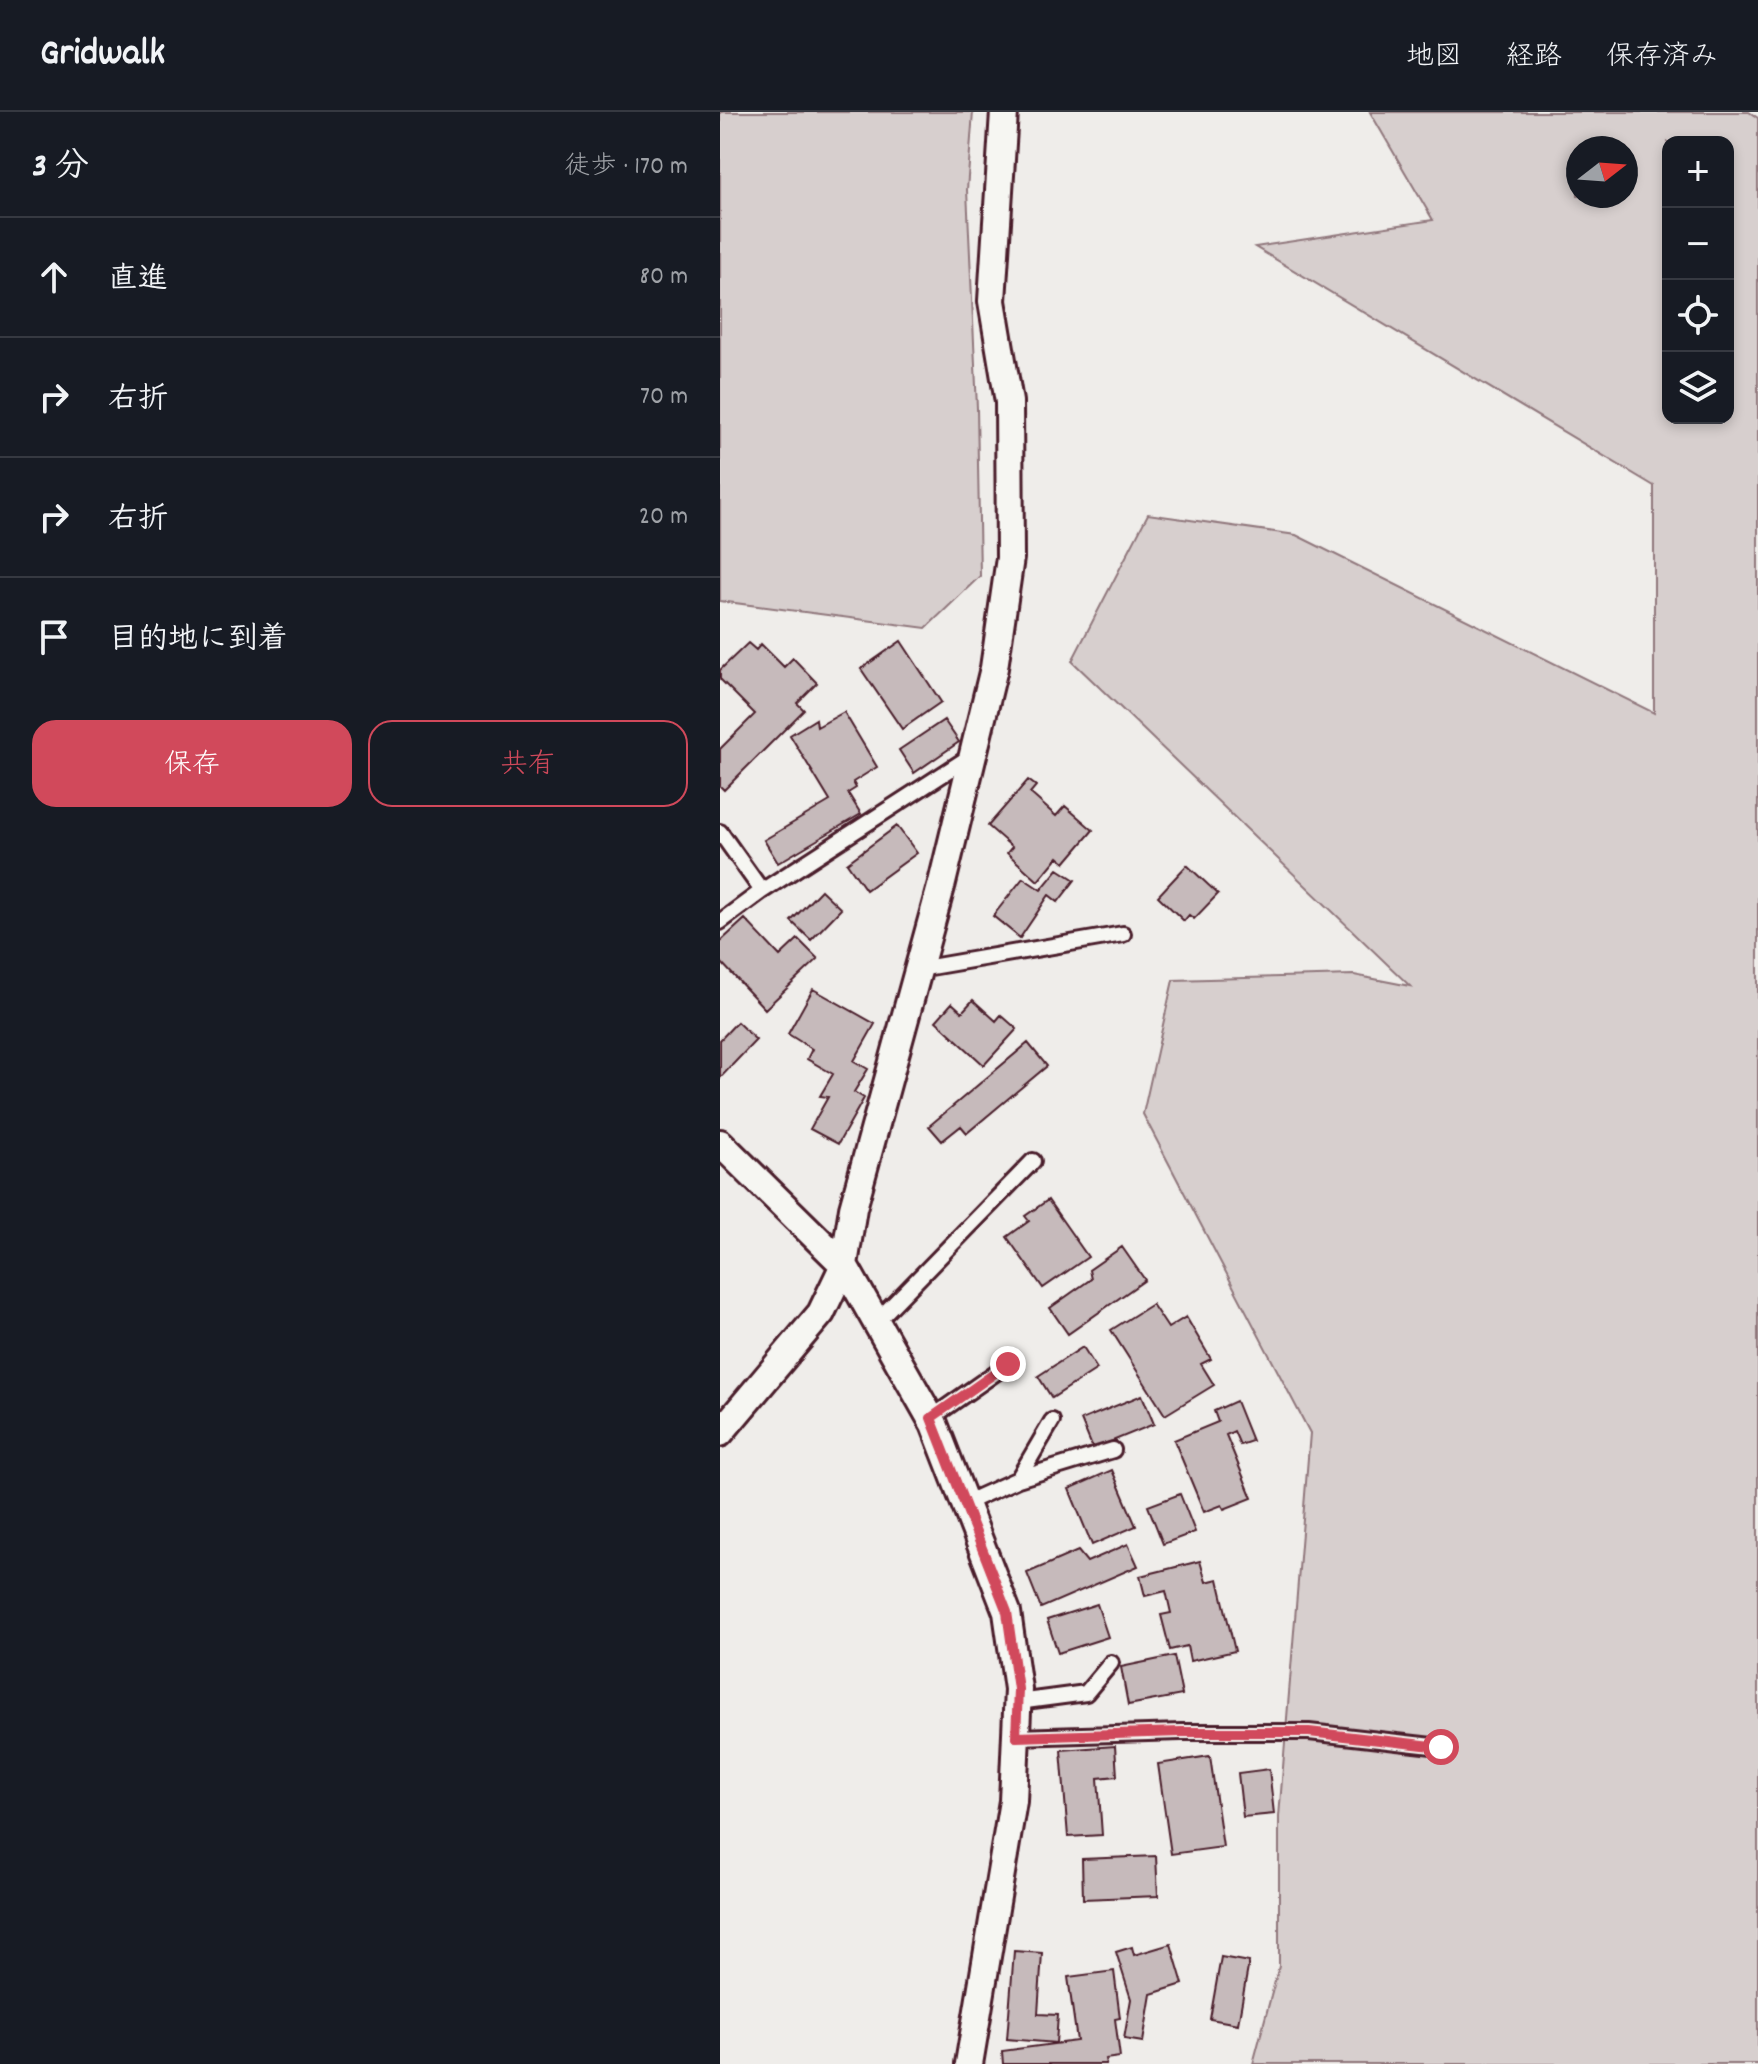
<!DOCTYPE html>
<html lang="ja">
<head>
<meta charset="utf-8">
<style>
	:root { --surface:#171b24; --page:#20242c; --text:#f1f3f6; --muted:#9ea1a6; --line:#363941; --accent:#d1495b }
	body { margin:0; font-family:Dekko,"Klee One",sans-serif; background:var(--page); color:var(--text) }
	.controls { position:absolute; right:24px; top:24px; display:grid; overflow:hidden; border-radius:16px; box-shadow:0 4px 12px #0003 }
	.controls button { width:72px; height:72px; display:grid; place-items:center; padding:0; border:0; border-bottom:2px solid var(--line); background:var(--surface); color:var(--text); font:40px sans-serif }
	.compass { position:absolute; left:846px; top:24px; width:72px; height:72px; border-radius:50%; background:var(--surface); box-shadow:0 4px 12px #0003; rotate:73deg }
	.stop { position:absolute; width:24px; height:24px; margin:-18px; border:6px solid #d1495b; border-radius:50%; background:#fff }
	.stop.end { background:#d1495b; border-color:#fff; box-shadow:0 2px 8px #0008 }
	.list { margin:0; padding:0; list-style:none }
	h2 { display:flex; justify-content:space-between; align-items:center; height:104px; margin:0; padding:0 32px; font-size:34px }
	h2 small { font-size:26px; font-weight:400; color:var(--muted) }
	.list li { display:grid; grid-template-columns:52px 1fr auto; gap:24px; align-items:center; box-sizing:border-box; height:120px; padding:0 32px; border-top:2px solid var(--line) }
	.list b { display:block; font-size:30px; white-space:nowrap }
	.list em { font-size:26px; font-style:normal; color:var(--muted) }
	.actions { display:flex; gap:16px; padding:24px 32px }
	.actions a { flex:1; padding:18px 0; border:2px solid var(--accent); border-radius:24px; text-align:center; font-size:28px; color:var(--accent) }
	.actions .main { background:var(--accent); color:#fff }
	.icon { flex:none; width:44px; height:44px; fill:none; stroke:currentColor; stroke-width:2; stroke-linecap:round; stroke-linejoin:round }
	.map { position:relative; flex:none; width:1038px; height:1952px; overflow:hidden }
	header { display:flex; align-items:center; gap:48px; box-sizing:border-box; height:112px; padding:0 40px; background:var(--surface); border-bottom:2px solid var(--line) }
	header strong { font-size:38px }
	nav { display:flex; gap:44px; margin-inline-start:auto; font-size:28px }
	main { display:flex }
	aside { flex:1; background:var(--surface) }
	.map>svg:first-child { display:block }
</style>
</head>
<body>
<header>
<strong>Gridwalk</strong>
<nav><a>地図</a><a>経路</a><a>保存済み</a></nav>
</header>
<main>
<aside>
<h2>3 分<small>徒歩 · 170 m</small></h2>
<ul class="list">
<li><svg class="icon" aria-label="ahead" viewBox="0 0 24 24"><path d="M12 20V5M6 11l6-6 6 6"/></svg><div><b>直進</b></div><em>80 m</em></li>
<li><svg class="icon" aria-label="right" viewBox="0 0 24 24"><path d="M7 20v-9h11M14 6l5 5-5 5"/></svg><div><b>右折</b></div><em>70 m</em></li>
<li><svg class="icon" aria-label="right" viewBox="0 0 24 24"><path d="M7 20v-9h11M14 6l5 5-5 5"/></svg><div><b>右折</b></div><em>20 m</em></li>
<li><svg class="icon" aria-label="arrive" viewBox="0 0 24 24"><path d="M6 21V4h12l-3 4 3 4H6"/></svg><div><b>目的地に到着</b></div></li>
</ul>
<div class="actions"><a class="main">保存</a><a>共有</a></div>
</aside>
<div class="map">
<svg width="1038" height="1952" viewBox="0 0 1038 1952">
	<rect width="100%" height="100%" fill="#efedea"/>
	<filter id="ink" filterUnits="userSpaceOnUse"><feTurbulence type="fractalNoise" baseFrequency=".0125" numOctaves="2"/><feDisplacementMap in="SourceGraphic" scale="16" xChannelSelector="R" yChannelSelector="G"/><feConvolveMatrix kernelMatrix="1 2 1 2 8 2 1 2 1" color-interpolation-filters="sRGB"/></filter>
	<g filter="url(#ink)">
		<path fill="#d7cfce" stroke="#90777c" stroke-width="2" fill-rule="evenodd" d="M0,0H253L247,78L257,296L260,464L206,516L0,489Z
			M650,0H1029L1038,6V1952H533L559,1854V1705L590,1321L423,1002L453,868L634,863L690,874L352,549L428,402L576,423L934,601V374L535,135L713,108ZM948,30H1008V306H948ZM858,36H906V84H858Z"/>
		<path fill="#c6babb" stroke="#4a1f2b" stroke-width="2" d="M181,529L221,590L182,617L141,557Z
			M28,531L36,538L41,532L64,555L73,546L97,571L77,591L84,598L4,678L0,674V637L35,602L0,567V558Z
			M124,600L157,655L133,670L136,676L128,681L141,702L58,751L44,728L110,689L70,623L96,607L97,615Z
			M224,608L239,630L194,661L179,638Z
			M308,668L316,674L310,681L336,704L345,694L373,718L345,751L338,745L318,769L287,741L292,735L268,714Z
			M177,714L197,741L146,778L127,751Z
			M467,753L498,782L474,807L469,803L464,809L438,784Z
			M338,757L355,768L338,790L329,783L300,826L273,804L303,766L321,778Z
			M101,778L121,797L91,828L71,809Z
			M25,807L60,844L78,827L98,847L45,897L0,849V830Z
			M93,877L155,912L134,949L148,957L134,980L144,986L118,1032L90,1017L108,985L100,984L113,962L87,947L92,937L68,922Z
			M253,888L276,909L281,903L297,917L264,953L216,909L232,891L242,900Z
			M17,910L36,928L0,966V928Z
			M308,931L327,954L247,1021L241,1014L222,1029L209,1014Z
			M328,1088L368,1145L323,1176L287,1125L309,1109L305,1104Z
			M402,1135L425,1168L348,1222L330,1196L371,1167L369,1158Z
			M432,1192L448,1216L466,1205L491,1247L481,1252L494,1273L445,1303L391,1218Z
			M363,1235L377,1257L332,1286L318,1264Z
			M422,1283L434,1312L373,1337L361,1308Z
			M516,1289L532,1329L520,1333L514,1319L506,1323L532,1386L504,1397L502,1393L484,1400L454,1328L498,1310L494,1299Z
			M392,1358L416,1414L372,1433L349,1377Z
			M460,1382L475,1420L443,1432L428,1394Z
			M408,1432L418,1454L321,1496L307,1461L358,1439L367,1450Z
			M480,1449L486,1470L498,1467L515,1539L470,1549L467,1534L450,1538L441,1503L451,1501L446,1479L425,1484L420,1464Z
			M377,1492L388,1525L338,1541L327,1508Z
			M454,1544L462,1583L408,1593L401,1555Z
			M395,1634L397,1664L378,1666L382,1723L348,1725L341,1638Z
			M490,1644L503,1735L451,1742L438,1652Z
			M549,1657L554,1702L523,1705L518,1661Z
			M436,1744L438,1784L363,1787L362,1747Z
			M451,1832L463,1872L431,1882L423,1930L404,1927L411,1887L396,1840L412,1835L414,1843Z
			M294,1839L322,1841L318,1902L338,1903L336,1931L287,1927Z
			M501,1845L529,1850L518,1912L490,1907Z
			M394,1859L400,1906L395,1907L400,1945L385,1947L386,1952H283L282,1939L357,1929L348,1865Z"/>
		<g fill="none" stroke-linecap="round" stroke-linejoin="round">
			<g stroke="#4a1f2b" stroke-width="20">
				<path id="service" d="M0,720L42,779L0,810
					M42,779L251,644
					M199,857L403,822
					M156,1210L313,1049
					M211,1306L288,1252
					M298,1367L393,1338
					M245,1391L298,1367L332,1309
					M298,1590L366,1581L391,1551
					M296,1625L461,1620H589L721,1635"/>
			</g>
			<g stroke="#4a1f2b" stroke-width="32">
				<path id="minor" d="M0,1031L124,1153L214,1312L287,1500L298,1577L293,1689L249,1952
					M0,1321L101,1201L124,1153L133,1096L222,771L274,556L290,446L289,290L272,189L284,0"/>
			</g>
			<use href="#service" stroke="#f6f6f2" stroke-width="14"/>
			<use href="#minor" stroke="#f6f6f2" stroke-width="26"/>
		</g>
	</g>
	<g fill="none" stroke-linecap="round" stroke-linejoin="round" filter="url(#ink)">
		<path stroke="#d1495b" stroke-width="10" d="M288,1252L211,1306L287,1500L298,1577L296,1625L461,1620H589L721,1635"/>
	</g>
</svg>
<div class="controls">
<button>+</button>
<button>−</button>
<button><svg class="icon" aria-label="locate" viewBox="0 0 24 24"><circle cx="12" cy="12" r="6"/><path d="M12 2v4M12 18v4M2 12h4M18 12h4"/></svg></button>
<button><svg class="icon" aria-label="layers" viewBox="0 0 24 24"><path d="M12 4l9 5-9 5-9-5zM3 14l9 5 9-5"/></svg></button>
</div>
<svg class="compass" viewBox="-18 -18 36 36"><path d="M0-13l5 13h-10z" fill="#e53935"/><path d="M0 13l5-13h-10z" fill="#9ea1a6"/></svg>
<div class="stop" style="left:721px;top:1635px"></div>
<div class="stop end" style="left:288px;top:1252px"></div>
</div>
</main>
</body>
</html>
